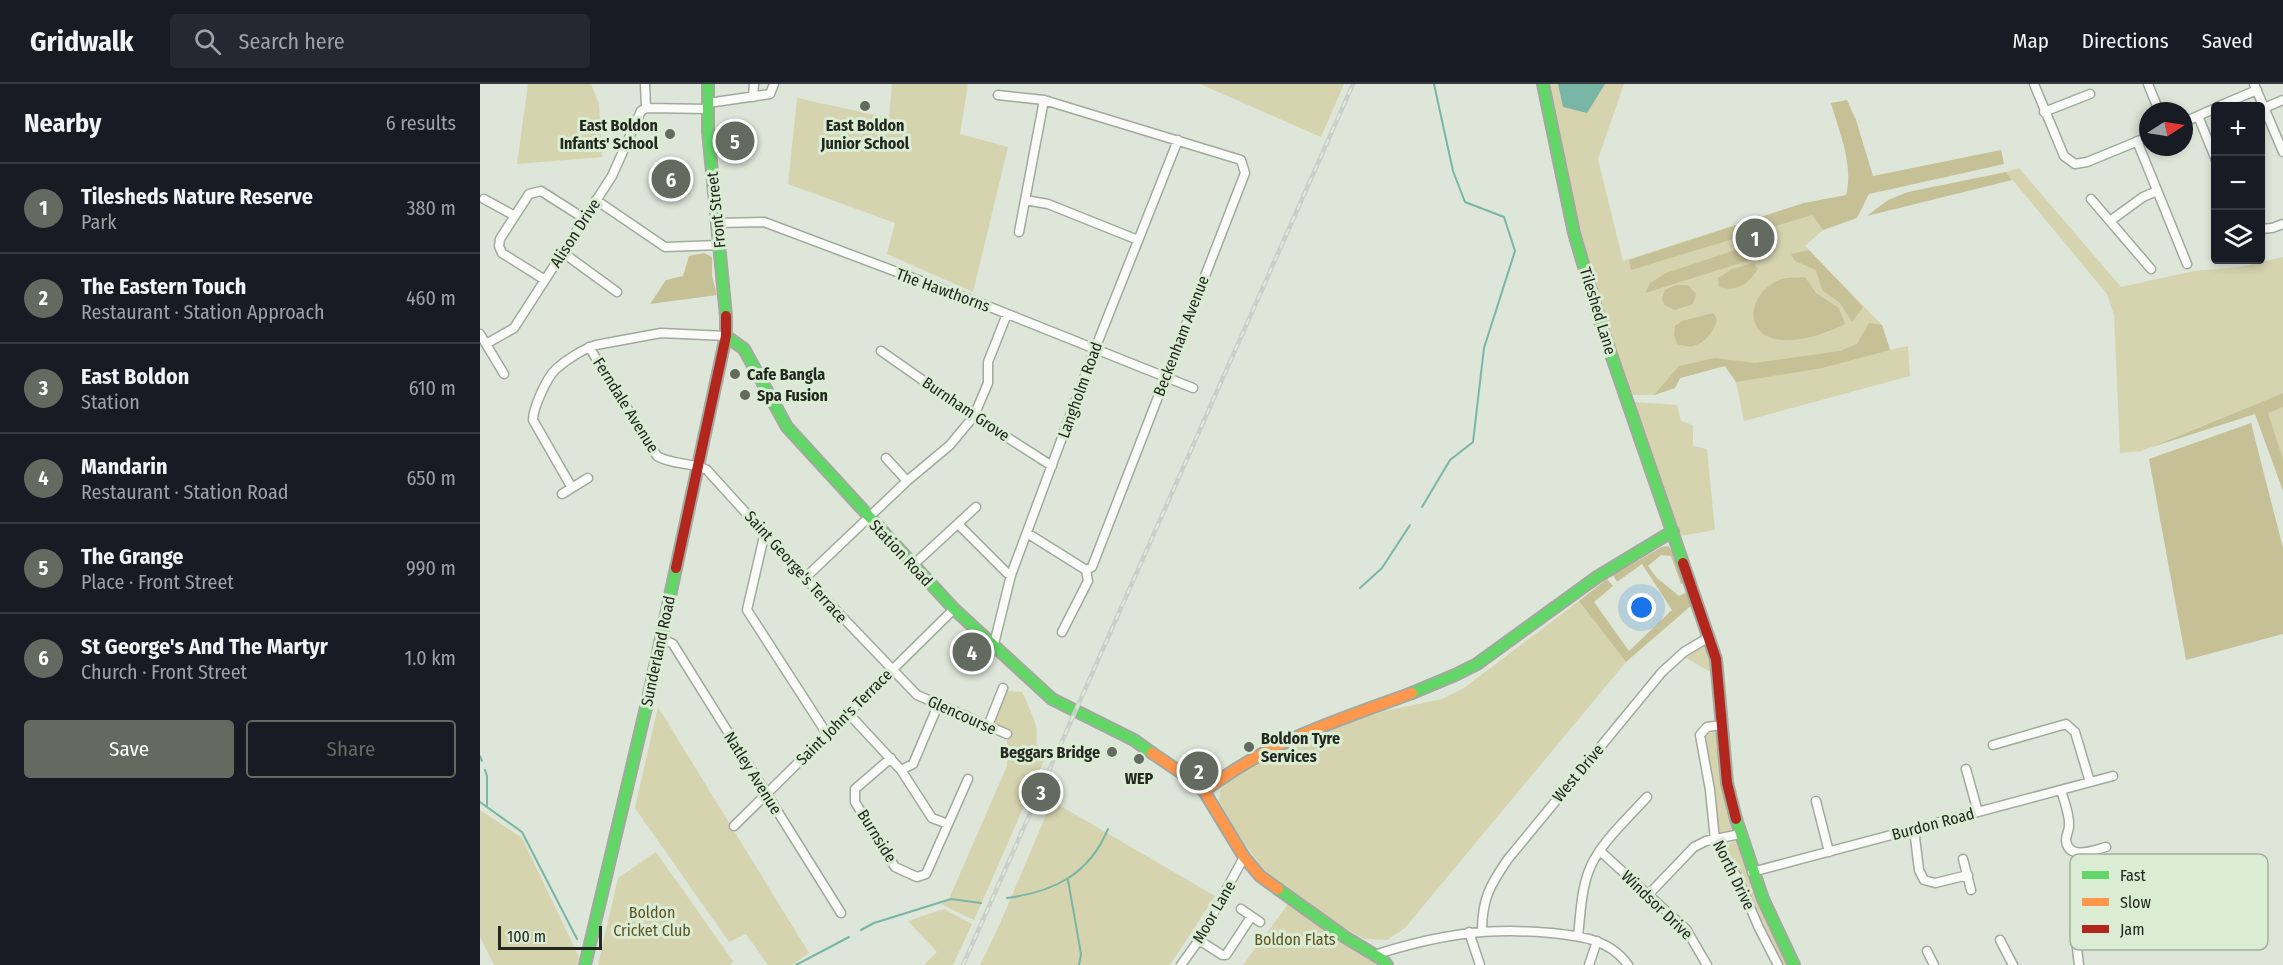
<!DOCTYPE html>
<html lang="en">
<head>
<meta charset="utf-8">
<style>
	:root { --surface:#171b24; --page:#242831; --text:#f1f3f6; --muted:#9ea1a6; --line:#363941; --accent:#636a60 }
	body { margin:0; font-family:"Fira Sans Condensed",sans-serif; background:var(--page); color:var(--text) }
	.controls { position:absolute; right:18px; top:18px; display:grid; overflow:hidden; border-radius:6px; box-shadow:0 3px 9px #0003 }
	.controls button { width:54px; height:54px; display:grid; place-items:center; padding:0; border:0; border-bottom:2px solid var(--line); background:var(--surface); color:var(--text); font:30px sans-serif }
	.compass { position:absolute; left:1659px; top:18px; width:54px; height:54px; border-radius:50%; background:var(--surface); box-shadow:0 3px 9px #0003; rotate:78deg }
	.scale { position:absolute; left:18px; bottom:15px; width:104px; box-sizing:border-box; padding-left:6px; border:3px solid #22281f; border-top:0; font-size:16px; line-height:21px; white-space:nowrap; color:#22281f; -webkit-text-stroke:4px #daecd3; paint-order:stroke }
	.you { position:absolute; left:1162px; top:524px; width:21px; height:21px; margin:-15px; border:4px solid #fff; border-radius:50%; background:#1a73e8; box-shadow:0 0 0 9px #1a73e833 }
	.badge { display:grid; place-items:center; width:39px; height:39px; border-radius:50%; background:var(--accent); color:#fff; font-size:20px; font-weight:700 }
	.pin { position:absolute; translate:-50% -50%; border:3px solid #fff; box-shadow:0 2px 6px #0006 }
	.list { margin:0; padding:0; list-style:none }
	h2 { display:flex; justify-content:space-between; align-items:center; height:78px; margin:0; padding:0 24px; font-size:26px }
	h2 small { font-size:20px; font-weight:400; color:var(--muted) }
	.list li { display:grid; grid-template-columns:39px 1fr auto; gap:18px; align-items:center; box-sizing:border-box; height:90px; padding:0 24px; border-top:2px solid var(--line) }
	.list b { display:block; font-size:22px; white-space:nowrap }
	.list p { margin:0; font-size:20px; white-space:nowrap; color:var(--muted) }
	.list em { font-size:20px; font-style:normal; color:var(--muted) }
	.actions { display:flex; gap:12px; padding:18px 24px }
	.actions a { flex:1; padding:14px 0; border:2px solid var(--accent); border-radius:6px; text-align:center; font-size:21px; color:var(--accent) }
	.actions .main { background:var(--accent); color:#fff }
	.icon { flex:none; width:33px; height:33px; fill:none; stroke:currentColor; stroke-width:2; stroke-linecap:round; stroke-linejoin:round }
	.map { position:relative; flex:none; width:1803px; height:881px; overflow:hidden }
	header { display:flex; align-items:center; gap:36px; box-sizing:border-box; height:84px; padding:0 30px; background:var(--surface); border-bottom:2px solid var(--line) }
	header strong { font-size:28px }
	nav { display:flex; gap:33px; margin-inline-start:auto; font-size:21px }
	.search { width:420px; height:54px; background:var(--page); display:flex; align-items:center; gap:15px; box-sizing:border-box; padding:0 21px; border-radius:6px; color:var(--muted); font-size:22px }
	main { display:flex }
	aside { flex:1; background:var(--surface) }
	.map>svg:first-child { display:block }
</style>
</head>
<body>
<header>
<strong>Gridwalk</strong>
<div class="search"><svg class="icon" aria-label="search" viewBox="0 0 24 24"><circle cx="10" cy="10" r="6"/><path d="M15 15l6 6"/></svg>Search here</div>
<nav><a>Map</a><a>Directions</a><a>Saved</a></nav>
</header>
<main>
<aside>
<h2>Nearby<small>6 results</small></h2>
<ul class="list">
<li><span class="badge">1</span><div><b>Tilesheds Nature Reserve</b><p>Park</p></div><em>380 m</em></li>
<li><span class="badge">2</span><div><b>The Eastern Touch</b><p>Restaurant · Station Approach</p></div><em>460 m</em></li>
<li><span class="badge">3</span><div><b>East Boldon</b><p>Station</p></div><em>610 m</em></li>
<li><span class="badge">4</span><div><b>Mandarin</b><p>Restaurant · Station Road</p></div><em>650 m</em></li>
<li><span class="badge">5</span><div><b>The Grange</b><p>Place · Front Street</p></div><em>990 m</em></li>
<li><span class="badge">6</span><div><b>St George's And The Martyr</b><p>Church · Front Street</p></div><em>1.0 km</em></li>
</ul>
<div class="actions"><a class="main">Save</a><a>Share</a></div>
</aside>
<div class="map">
<svg width="1803" height="881" viewBox="0 0 1803 881">
	<rect width="100%" height="100%" fill="#dde6d9"/>
	<path fill="#d6d3af" d="M48,0H111L119,20L122,73L37,80Z
		M412,0H488L480,50L528,63L493,208L407,170L415,139L308,100L317,14L409,34Z
		M720,0H864L841,53Z
		M1069,0H1144L1118,75L1143,177L1324,119L1343,146L1325,162L1402,241L1410,266L1428,262L1430,292L1264,337L1256,298L1245,282L1200,294L1195,304L1174,311H1152L1129,245L1095,127Z
		M1539,84L1641,203L1714,187L1760,183L1803,173V309L1661,367L1640,369L1634,231L1627,210L1526,88Z
		M1154,318L1197,321L1201,337L1213,341V362L1227,365L1235,446L1201,452Z
		M1803,323V375L1787,328Z
		M1099,517L1146,578L925,844L907,856L884,855L861,842L783,785L760,753L739,717L740,706L756,690L828,653L905,627L962,615L984,604Z
		M1224,562L1229,569L1232,589L1206,574Z
		M528,607L542,608C545,613 557,641 557,646C557,660 553,661 566,672L494,836L461,820L469,815L527,682V656L530,650L515,641V637L524,612Z
		M178,623L329,869L312,881H288L266,850L249,858L155,724Z
		M1233,648L1236,649L1238,656L1243,701L1252,745V748L1239,750L1237,746L1234,700L1225,653L1227,650Z
		M572,717L735,812L690,881H500L519,842Z
		M0,726L42,754L99,873L97,881H14L0,853Z
		M1254,757L1257,758L1292,848L1309,881H1302C1288,853 1277,824 1264,796C1258,784 1249,775 1247,762Z
		M176,768L253,877L251,881H118L138,794Z
		M808,820L902,881H763Z
		M464,825L492,840L473,881H444L457,868L428,837Z"/>
	<path fill="#c5c096" d="M1367,16L1376,36L1393,92L1521,66L1524,80L1389,110L1377,134L1343,146L1332,131L1151,186L1149,176L1324,119L1366,111C1374,81 1359,48 1351,19Z
		M1526,88L1532,96L1387,132L1408,116L1428,108Z
		M1295,153L1267,177L1165,209L1170,199L1186,189Z
		M1329,166L1383,223L1372,238L1360,219L1342,206L1336,186L1315,177L1311,170Z
		M224,169L232,173V192L237,211L170,220L186,196L203,192L209,172Z
		M1274,179L1278,185C1268,200 1258,208 1239,203L1238,194L1252,185Z
		M1325,193L1336,209L1359,224L1365,240C1346,249 1325,257 1303,256C1261,254 1267,207 1302,195C1308,193 1318,194 1325,193Z
		M1196,201H1208L1216,210L1213,220L1195,226L1184,221L1182,214L1185,206Z
		M1233,229L1237,235C1235,246 1225,260 1212,262C1208,263 1201,261 1197,260L1194,250L1195,242L1202,237Z
		M1389,239L1402,241L1410,266L1342,284L1256,298L1245,282L1200,294L1195,304L1174,311L1199,282L1235,274L1275,279L1360,267L1377,260Z
		M1803,309V323L1788,329L1803,375V407L1775,330L1669,364Z
		M1771,339L1803,464V550L1706,576L1669,375Z
		M1188,462L1198,476L1205,499L1201,500L1191,472L1181,471L1168,482L1176,493L1199,512L1209,507L1213,520L1146,578L1099,517L1127,495L1133,502L1114,518L1149,567L1192,526L1162,480L1137,498L1133,491L1182,463Z"/>
	<path fill="#79b6a5" d="M1078,0H1125L1107,29L1083,23Z"/>
	<g fill="none" stroke-linecap="round" stroke-linejoin="round">
		<path stroke="#79b6a5" stroke-width="2" d="M942,423L970,376L993,358L1004,264L1035,167L1024,133L985,118L973,87L954,0
			M880,504L902,484L930,441
			M0,672L2,677
			M5,686L7,692V721
			M0,718L42,748L97,855
			M588,796L601,870L599,881
			M527,814C573,808 609,791 628,745
			M381,846L394,839L471,815L501,819
			M316,881L369,853"/>
		<g stroke="#a2a99e" stroke-width="11">
			<path id="street" d="M165,0L166,24
				M1554,0L1584,72L1595,80L1607,78L1668,53
				M1668,0L1679,27
				M1774,0L1803,68
				M518,11L564,16L761,76L765,89L612,483L606,486
				M273,13L274,0
				M228,19L290,10L294,0
				M1739,22L1777,6
				M166,24L228,25
				M1784,24L1803,16
				M1564,28L1610,10
				M1718,32L1736,76
				M1704,38L1736,24
				M1657,57L1707,180
				M4,115L35,132
				M1611,115L1671,185
				M116,116L185,163L240,161
				M545,116L568,120L658,156
				M1630,137L1663,113L1677,107
				M238,139L284,138L510,223L713,304
				M1780,145L1792,144L1803,140
				M539,148L564,16
				M82,168L137,208
				M65,196L22,169L19,162L20,155L49,110L61,107L105,135
				M0,250L24,290
				M6,260L34,244L132,92L161,27L166,24
				M109,263L177,372C192,381 211,378 227,386L325,494L437,611L527,650
				M401,267L494,332L572,382
				M406,374L427,397
				M92,404L53,336C53,324 67,293 76,285C86,276 103,265 116,261L181,249L246,252
				M82,410L108,394
				M478,440L527,489L531,491
				M285,448L267,526L347,650
				M547,449L606,486
				M433,481L496,423
				M325,494L427,397L470,361L494,332L508,299V278L527,230
				M582,548L608,497L606,486
				M181,554L193,560L361,829
				M514,560L531,491L615,265L698,56
				M368,629L421,686L452,734L468,740
				M1242,641L1227,643L1220,651L1230,706L1235,756L1257,793L1279,844L1298,881
				M508,642L523,604
				M1513,661L1586,640L1595,648L1610,698
				M411,674L375,705V718L415,783L437,793L446,790L488,695
				M1486,685L1498,728
				M421,686L433,680L459,619
				M1581,706C1584,717 1590,731 1589,742C1589,747 1586,751 1586,756C1588,777 1614,766 1626,763
				M1336,717L1349,768
				M254,742L474,525
				M1434,745L1439,786L1444,796L1455,799L1488,791
				M1120,767L1206,845L1227,881
				M1483,775L1491,806
				M1272,788L1633,692
				M1169,810L1214,763L1226,757L1260,750
				M761,825L780,838
				M1002,847C1002,815 1010,801 1028,775L1182,588L1204,568L1229,553
				M1595,847L1599,881
				M989,848L1000,881
				M1098,852C1101,827 1101,797 1115,774C1128,752 1149,733 1167,713
				M719,856L742,871H746L771,833
				M1520,856L1533,881
				M1447,867L1454,881
				M894,871C958,851 1004,843 1071,849C1100,852 1130,855 1148,881
				M701,881L719,856L764,773
				M1109,881L1117,857"/>
		</g>
		<g stroke="#a2a99e" stroke-width="14">
			<path id="fast" d="M228,0V47L246,232
				M1063,0L1094,149L1123,247L1203,479
				M246,252L264,265L307,343L474,525L572,615L654,656L672,669
				M932,609L975,591L997,580L1117,493L1193,447
				M1256,735L1283,815L1314,881
				M798,805L865,853L903,876L907,881
				M105,881L168,615L196,484"/>
		</g>
		<g stroke="#a2a99e" stroke-width="14">
			<path id="slow" d="M672,669L712,696L724,707L764,773L780,792L798,805
				M724,707C792,656 853,638 932,609"/>
		</g>
		<g stroke="#a2a99e" stroke-width="14">
			<path id="jam" d="M1203,479L1236,575L1247,699L1256,735
				M196,484L246,252V232"/>
		</g>
		<use href="#street" stroke="#fafbf9" stroke-width="8"/>
		<use href="#fast" stroke="#63d668" stroke-width="10"/>
		<use href="#slow" stroke="#ff974d" stroke-width="10"/>
		<use href="#jam" stroke="#b3261e" stroke-width="10"/>
		<g stroke="#cbceca" stroke-width="4.5">
			<path id="rail" d="M483,881L873,0"/>
		</g>
		<use href="#rail" stroke="#daecd3" stroke-width="2" stroke-dasharray="7" stroke-linecap="butt"/>
	</g>
	<g fill="#636a60" stroke="#daecd3" stroke-width="2">
		<circle cx="385" cy="22" r="6"/>
		<circle cx="190" cy="50" r="6"/>
		<circle cx="255" cy="290" r="6"/>
		<circle cx="265" cy="311" r="6"/>
		<circle cx="769" cy="663" r="6"/>
		<circle cx="632" cy="668" r="6"/>
		<circle cx="659" cy="675" r="6"/>
	</g>
	<g text-anchor="middle" dominant-baseline="central" stroke-width="6" stroke-linejoin="round" paint-order="stroke">
		<g font-size="16" font-weight="bold" fill="#22281f" stroke="#daecd3" text-anchor="start">
			<text x="178" y="41" text-anchor="end">East Boldon<tspan x="178" dy="18">Infants' School</tspan></text>
			<text x="385" y="41" text-anchor="middle">East Boldon<tspan x="385" dy="18">Junior School</tspan></text>
			<text x="267" y="290">Cafe Bangla</text>
			<text x="277" y="311">Spa Fusion</text>
			<text x="781" y="654">Boldon Tyre<tspan x="781" dy="18">Services</tspan></text>
			<text x="620" y="668" text-anchor="end">Beggars Bridge</text>
			<text x="659" y="694" text-anchor="middle">WEP</text>
		</g>
		<g font-size="16" fill="#22281f" stroke="#daecd3">
			<text transform="translate(236 126) rotate(-96)">Front Street</text>
			<text transform="translate(95 149) rotate(-57)">Alison Drive</text>
			<text transform="translate(463 206) rotate(20)">The Hawthorns</text>
			<text transform="translate(1118 227) rotate(73)">Tileshed Lane</text>
			<text transform="translate(701 252) rotate(-69)">Beckenham Avenue</text>
			<text transform="translate(600 306) rotate(-70)">Langholm Road</text>
			<text transform="translate(146 321) rotate(58)">Ferndale Avenue</text>
			<text transform="translate(486 325) rotate(34)">Burnham Grove</text>
			<text transform="translate(421 469) rotate(47)">Station Road</text>
			<text transform="translate(316 483) rotate(48)">Saint George's Terrace</text>
			<text transform="translate(178 567) rotate(-78)">Sunderland Road</text>
			<text transform="translate(482 631) rotate(24)">Glencourse</text>
			<text transform="translate(364 633) rotate(-45)">Saint John's Terrace</text>
			<text transform="translate(273 689) rotate(58)">Natley Avenue</text>
			<text transform="translate(1098 689) rotate(-50)">West Drive</text>
			<text transform="translate(1453 740) rotate(-15)">Burdon Road</text>
			<text transform="translate(397 752) rotate(58)">Burnside</text>
			<text transform="translate(1254 791) rotate(64)">North Drive</text>
			<text transform="translate(1177 821) rotate(44)">Windsor Drive</text>
			<text transform="translate(734 828) rotate(-60)">Moor Lane</text>
		</g>
		<g font-size="16" fill="#605422" stroke="#daecd3">
			<text x="172" y="828">Boldon<tspan x="172" dy="18">Cricket Club</tspan></text>
			<text x="815" y="855">Boldon Flats</text>
		</g>
	</g>
	<rect x="1590" y="770" width="198" height="96" rx="9" fill="#daecd3" stroke="#a3b19d" stroke-width="1.5"/>
	<rect x="1602" y="787" width="27" height="8" fill="#63d668"/>
	<rect x="1602" y="814" width="27" height="8" fill="#ff974d"/>
	<rect x="1602" y="841" width="27" height="8" fill="#b3261e"/>
	<g font-size="16" fill="#22281f">
		<text x="1640" y="797">Fast</text>
		<text x="1640" y="824">Slow</text>
		<text x="1640" y="851">Jam</text>
	</g>
</svg>
<div class="controls">
<button>+</button>
<button>−</button>
<button><svg class="icon" aria-label="layers" viewBox="0 0 24 24"><path d="M12 4l9 5-9 5-9-5zM3 14l9 5 9-5"/></svg></button>
</div>
<svg class="compass" viewBox="-18 -18 36 36"><path d="M0-13l5 13h-10z" fill="#e53935"/><path d="M0 13l5-13h-10z" fill="#9ea1a6"/></svg>
<div class="scale">100 m</div>
<div class="you"></div>
<div class="pin badge" style="left:1275px;top:154px">1</div>
<div class="pin badge" style="left:719px;top:687px">2</div>
<div class="pin badge" style="left:561px;top:708px">3</div>
<div class="pin badge" style="left:492px;top:568px">4</div>
<div class="pin badge" style="left:255px;top:57px">5</div>
<div class="pin badge" style="left:191px;top:95px">6</div>
</div>
</main>
</body>
</html>
